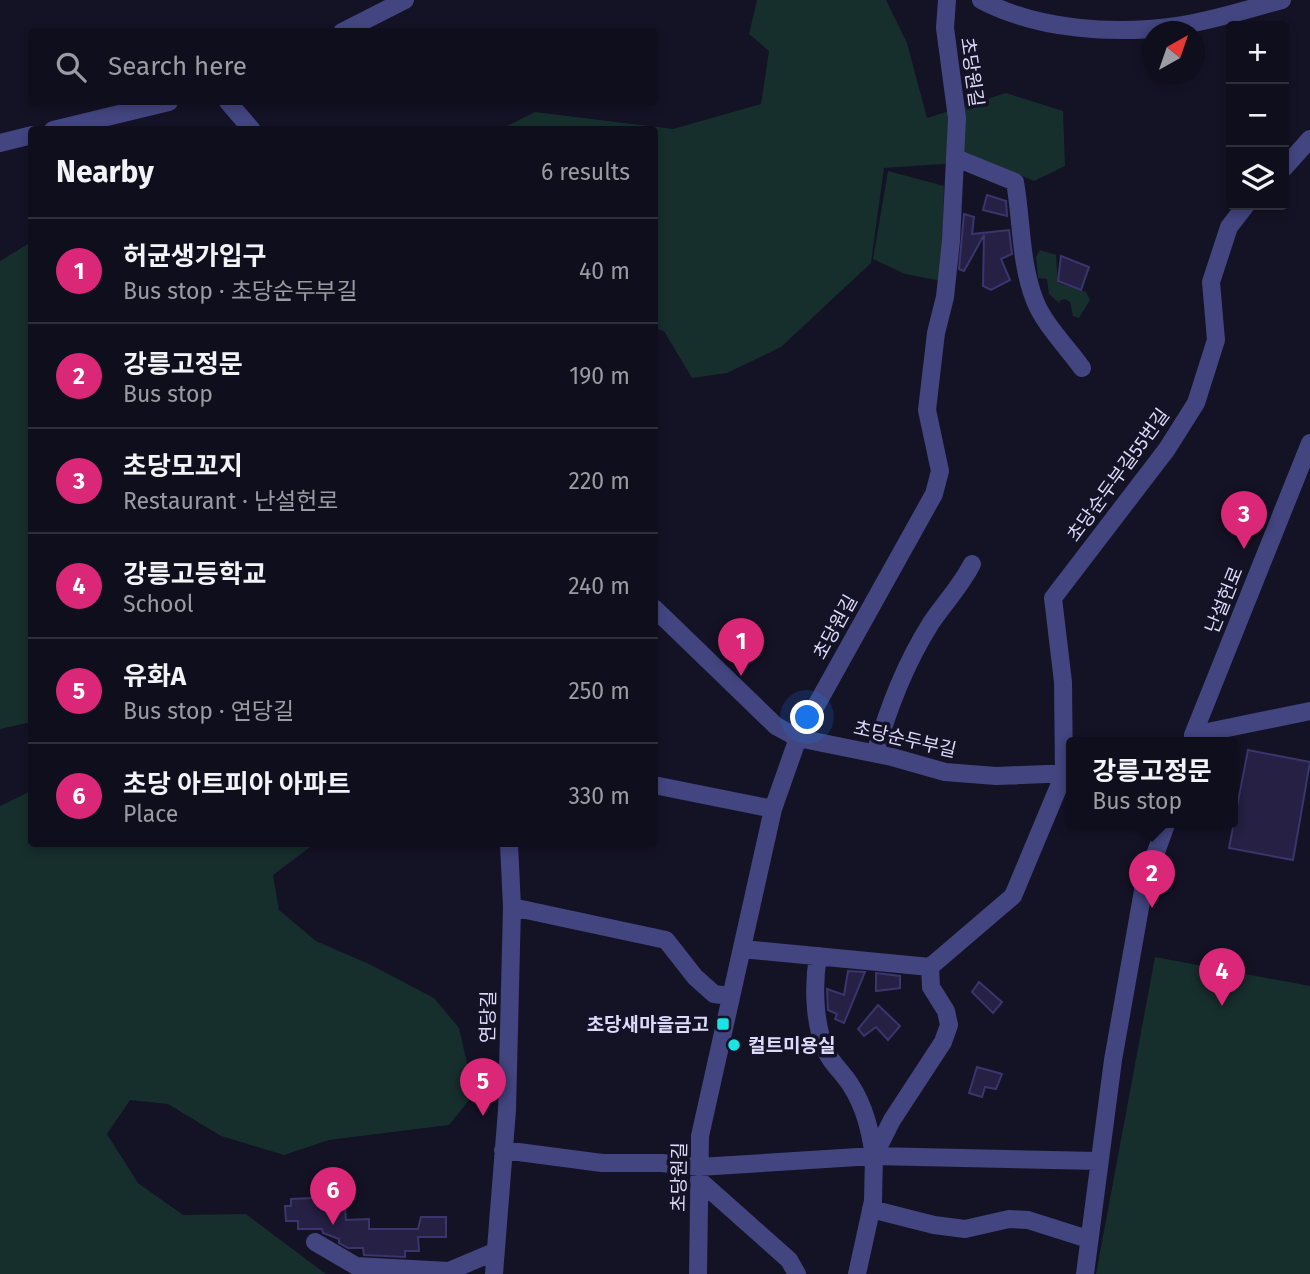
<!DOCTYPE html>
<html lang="en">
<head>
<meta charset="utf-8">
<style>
	:root { --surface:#0f0e1c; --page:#181725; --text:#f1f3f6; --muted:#9b9ca3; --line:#2f2e3b; --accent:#db2777 }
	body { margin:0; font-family:"Fira Sans","Noto Sans KR",sans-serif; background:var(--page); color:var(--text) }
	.controls { position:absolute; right:21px; top:21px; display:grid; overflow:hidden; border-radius:7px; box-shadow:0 4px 10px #0003 }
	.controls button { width:63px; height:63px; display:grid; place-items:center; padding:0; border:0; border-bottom:2px solid var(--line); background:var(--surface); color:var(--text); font:35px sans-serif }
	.compass { position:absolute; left:1142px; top:21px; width:63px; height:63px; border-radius:50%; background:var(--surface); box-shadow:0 4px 10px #0003; rotate:40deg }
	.you { position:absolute; left:808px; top:718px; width:24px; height:24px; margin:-18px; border:5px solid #fff; border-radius:50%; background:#1a73e8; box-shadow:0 0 0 10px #1a73e833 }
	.badge { display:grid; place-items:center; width:46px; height:46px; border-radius:50%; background:var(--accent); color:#fff; font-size:23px; font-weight:700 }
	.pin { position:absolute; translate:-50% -58px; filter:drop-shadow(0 2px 4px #0008) }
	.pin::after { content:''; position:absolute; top:37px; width:24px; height:21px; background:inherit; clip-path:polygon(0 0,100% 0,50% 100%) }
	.popup { position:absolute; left:1066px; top:737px; width:172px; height:91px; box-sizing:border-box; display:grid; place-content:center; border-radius:7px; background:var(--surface); filter:drop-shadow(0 2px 5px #0005); font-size:23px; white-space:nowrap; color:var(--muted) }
	.popup b { font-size:26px; color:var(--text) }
	.popup::after { content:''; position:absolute; left:50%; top:100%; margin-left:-14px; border:14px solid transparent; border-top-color:var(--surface) }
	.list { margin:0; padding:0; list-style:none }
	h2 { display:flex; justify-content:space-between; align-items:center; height:91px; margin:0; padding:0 28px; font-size:30px }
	h2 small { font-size:23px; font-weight:400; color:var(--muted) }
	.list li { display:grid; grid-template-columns:46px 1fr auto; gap:21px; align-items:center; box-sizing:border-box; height:105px; padding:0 28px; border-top:2px solid var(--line) }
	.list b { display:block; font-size:26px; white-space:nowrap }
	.list p { margin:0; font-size:23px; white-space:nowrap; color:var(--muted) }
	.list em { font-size:23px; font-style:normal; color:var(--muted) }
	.icon { flex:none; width:38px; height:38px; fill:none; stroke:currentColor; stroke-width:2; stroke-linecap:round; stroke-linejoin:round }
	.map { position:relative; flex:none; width:1310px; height:1274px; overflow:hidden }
	.search { position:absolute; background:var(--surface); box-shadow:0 4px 10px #0003; left:28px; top:28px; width:630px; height:77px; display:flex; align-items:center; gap:18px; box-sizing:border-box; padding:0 24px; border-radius:7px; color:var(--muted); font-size:26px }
	.panel { position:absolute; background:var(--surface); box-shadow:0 4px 10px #0003; left:28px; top:126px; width:630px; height:721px; border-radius:7px }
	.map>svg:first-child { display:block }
</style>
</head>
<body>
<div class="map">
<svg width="1310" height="1274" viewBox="0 0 1310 1274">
	<rect width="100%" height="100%" fill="#141225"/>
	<path fill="#162e2c" d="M757,0H886L907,43L927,118L1006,93L1063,111L1065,166L1034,181L986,161L884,168L871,263L781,347L727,373L692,378L664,331L655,328L654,130H499L535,112L673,129L761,104L769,51L749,34Z
		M888,171L944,186L942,281L905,274L873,259Z
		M31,242V722L0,729V261Z
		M1040,250L1056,255L1058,283L1086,292L1090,300L1079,318L1073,316L1070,302L1065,299L1059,301L1060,304L1049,294L1047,279L1038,278L1036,257Z
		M31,791L32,844H314L273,875L279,910L316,941L369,964L434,998L459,1028L474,1094L449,1125L329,1140L284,1155L221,1136L168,1104L130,1100L107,1134L138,1183L183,1215L246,1214L326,1274H0V806Z
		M1155,957L1310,986V1274H1096Z"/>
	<path fill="#252044" stroke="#3b356d" stroke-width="2" d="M987,195L1006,201L1007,216L983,210Z
		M964,214L974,217L972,234L1009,230L1012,254L1001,259L1010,280L991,290L983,286L984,235L964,271L959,269Z
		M1061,256L1089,267L1081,290L1058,281Z
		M1248,750L1310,762L1293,860L1229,848Z
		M848,971L865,972L844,1023L835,1019L837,1014L828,1010L827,989L844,995Z
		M876,973L900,976V988L876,991Z
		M979,982L1002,1002L993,1013L972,992Z
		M878,1005L900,1026L888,1040L876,1027L864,1036L858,1029Z
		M977,1067L1002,1074L996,1089L985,1087L982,1097L969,1093Z
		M332,1197V1209H345L346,1220L369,1219V1229H418L421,1217H446V1237H418L419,1251H405V1257L364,1255L363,1248H348L339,1243V1239L323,1233L322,1229H298V1221H286L285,1206H291V1199Z"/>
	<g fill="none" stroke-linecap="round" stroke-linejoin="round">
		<path stroke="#42457f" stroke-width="18" d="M981,0C1038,30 1115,35 1177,26C1212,21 1248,9 1282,0
			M342,32L405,0
			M228,102L252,130
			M53,130L169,102
			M0,143L32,135
			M956,158L1015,182C1022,222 1020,263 1035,301C1044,324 1067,347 1082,368
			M1284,168L1310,139
			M654,608L776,726L798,738L892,757L945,772L996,776L1072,773
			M1193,735L1310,443
			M1193,742V735L1310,711
			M875,753C889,707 905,664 931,623C945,602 961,586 972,564
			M654,785L773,809
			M512,907L666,940L695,977L714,994L730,996
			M742,949L930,967
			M818,956C813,986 814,1026 827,1053C833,1065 843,1073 850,1084C865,1107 870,1130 874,1156
			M503,1150L602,1163H662L699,1167L874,1156L1099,1161
			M699,1180L789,1260L797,1274
			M871,1209L934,1225L965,1229L1009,1219L1028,1220L1088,1239
			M315,1242L356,1266L449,1271L494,1252
			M494,1274L507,1110L512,907L509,844
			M698,1274L700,1136L773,809L798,738L934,494L940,471L927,410L936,333L945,297L951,241L957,118L945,28L947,0
			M857,1274L873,1201L874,1156L892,1120L943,1042L949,1025L946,1011L931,987L930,967L1013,896L1064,774L1063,682L1053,598L1167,449L1196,403L1216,340L1211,282L1229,227L1246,205
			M1085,1274L1113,1060L1144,885L1167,822"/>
	</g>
	<g fill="#1ce1e5" stroke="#141225" stroke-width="2.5">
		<rect x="716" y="1017" width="14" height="14" rx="3.5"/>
		<circle cx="734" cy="1045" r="7"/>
	</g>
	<g text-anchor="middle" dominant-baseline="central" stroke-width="7" stroke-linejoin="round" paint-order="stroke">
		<g font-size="19" fill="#dbdafb" stroke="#141225">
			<text transform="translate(972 72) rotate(82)">초당원길</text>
			<text transform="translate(1118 475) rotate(-54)">초당순두부길55번길</text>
			<text transform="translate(1224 600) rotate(-68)">난설헌로</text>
			<text transform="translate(835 627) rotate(-61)">초당원길</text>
			<text transform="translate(905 739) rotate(13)">초당순두부길</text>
			<text transform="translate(488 1017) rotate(-89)">연당길</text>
			<text transform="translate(679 1177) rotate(-89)">초당원길</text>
		</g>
		<g font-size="19" font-weight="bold" fill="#dbdafb" stroke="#141225" text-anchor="end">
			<text x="709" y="1024">초당새마을금고</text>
			<text x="748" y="1045" text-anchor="start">컬트미용실</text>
		</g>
	</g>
</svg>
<div class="controls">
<button>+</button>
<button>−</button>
<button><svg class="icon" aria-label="layers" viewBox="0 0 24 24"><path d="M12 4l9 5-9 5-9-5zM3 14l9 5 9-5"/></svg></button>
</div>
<svg class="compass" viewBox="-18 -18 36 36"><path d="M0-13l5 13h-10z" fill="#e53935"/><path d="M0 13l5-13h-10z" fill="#9b9ca3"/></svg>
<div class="you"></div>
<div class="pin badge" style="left:741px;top:676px">1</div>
<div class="pin badge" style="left:1152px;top:908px">2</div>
<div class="popup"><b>강릉고정문</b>Bus stop</div>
<div class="pin badge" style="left:1244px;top:549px">3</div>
<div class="pin badge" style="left:1222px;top:1006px">4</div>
<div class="pin badge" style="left:483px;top:1116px">5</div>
<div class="pin badge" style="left:333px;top:1225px">6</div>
<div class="search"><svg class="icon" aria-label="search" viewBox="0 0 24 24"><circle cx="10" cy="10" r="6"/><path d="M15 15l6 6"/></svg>Search here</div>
<section class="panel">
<h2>Nearby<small>6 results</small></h2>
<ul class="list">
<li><span class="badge">1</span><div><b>허균생가입구</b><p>Bus stop · 초당순두부길</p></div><em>40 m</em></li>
<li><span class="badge">2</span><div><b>강릉고정문</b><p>Bus stop</p></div><em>190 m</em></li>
<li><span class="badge">3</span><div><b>초당모꼬지</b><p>Restaurant · 난설헌로</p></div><em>220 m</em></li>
<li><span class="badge">4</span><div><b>강릉고등학교</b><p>School</p></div><em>240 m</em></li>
<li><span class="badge">5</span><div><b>유화A</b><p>Bus stop · 연당길</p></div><em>250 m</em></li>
<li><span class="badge">6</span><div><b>초당 아트피아 아파트</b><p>Place</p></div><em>330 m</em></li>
</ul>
</section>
</div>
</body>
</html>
